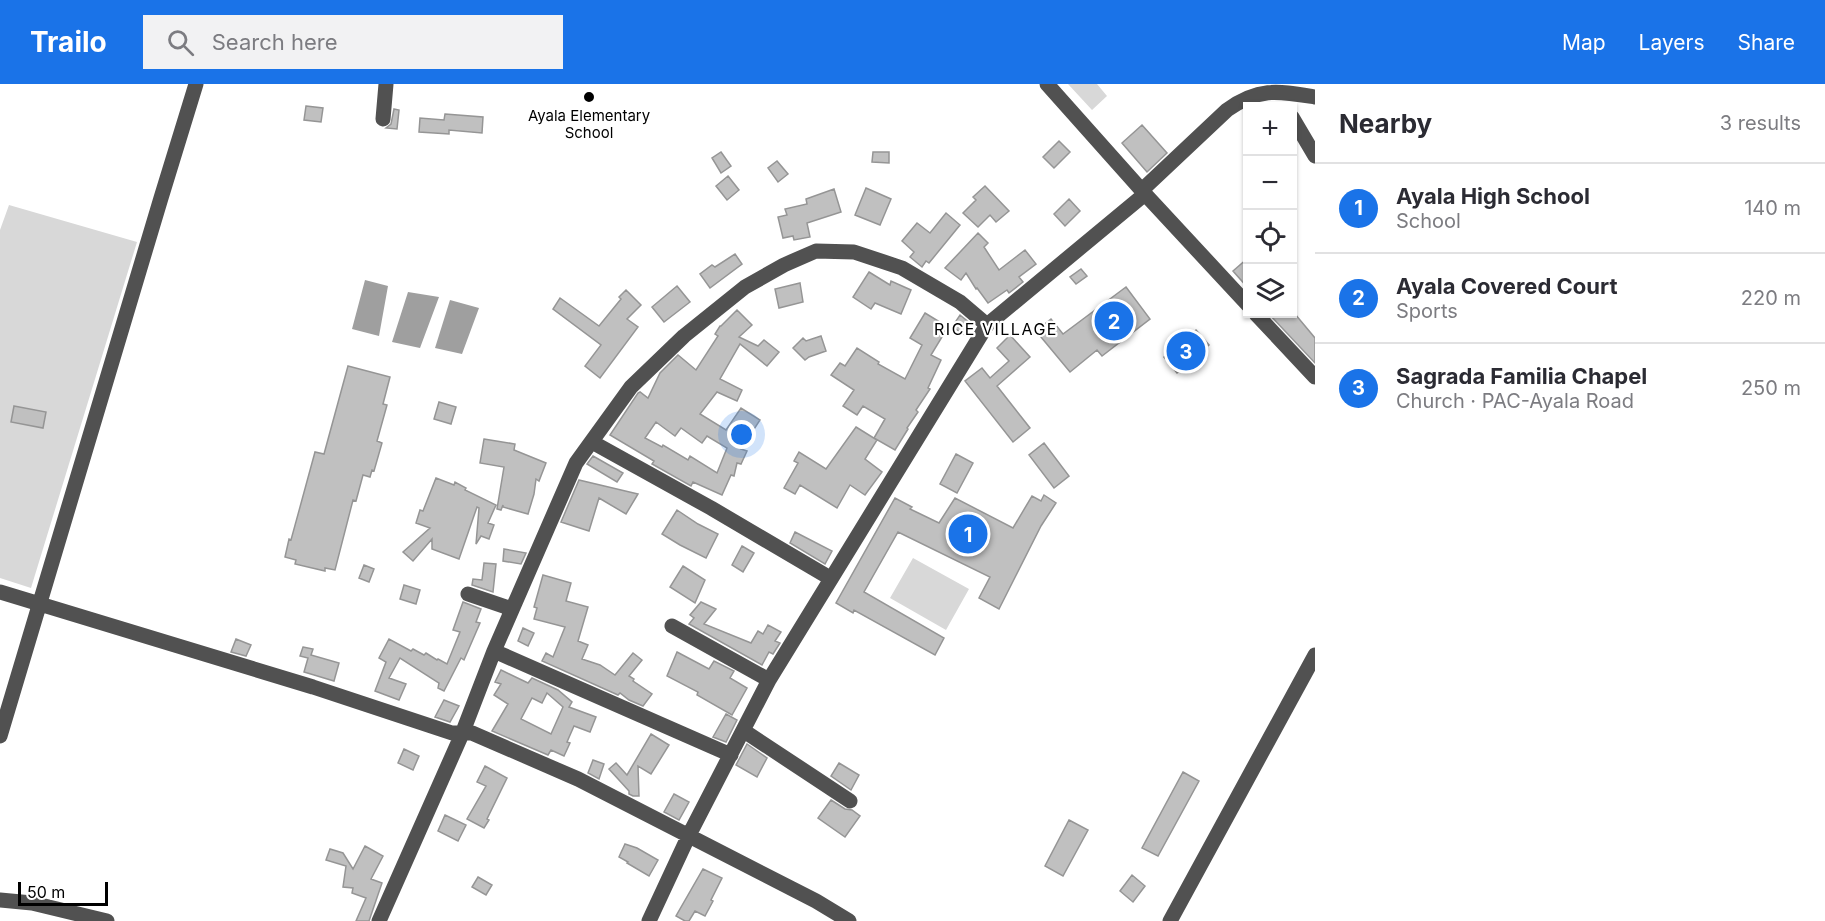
<!DOCTYPE html>
<html lang="en">
<head>
<meta charset="utf-8">
<style>
	:root { --surface:#fff; --page:#f2f2f3; --text:#2b2b33; --muted:#7c7c81; --line:#e1e1e2; --accent:#1a73e8 }
	body { margin:0; font-family:Inter,sans-serif; background:var(--page); color:var(--text) }
	.controls { position:absolute; right:18px; top:18px; display:grid; overflow:hidden; border-radius:0px; box-shadow:0 2px 4px #0004 }
	.controls button { width:54px; height:54px; display:grid; place-items:center; padding:0; border:0; border-bottom:2px solid var(--line); background:var(--surface); color:var(--text); font:30px sans-serif }
	.scale { position:absolute; left:18px; bottom:15px; width:90px; box-sizing:border-box; padding-left:6px; border:3px solid #000; border-top:0; font-size:16px; line-height:21px; white-space:nowrap; color:#000; -webkit-text-stroke:4px #fff; paint-order:stroke }
	.you { position:absolute; left:742px; top:351px; width:21px; height:21px; margin:-15px; border:4px solid #fff; border-radius:50%; background:#1a73e8; box-shadow:0 0 0 9px #1a73e833 }
	.badge { display:grid; place-items:center; width:39px; height:39px; border-radius:50%; background:var(--accent); color:#fff; font-size:20px; font-weight:700 }
	.pin { position:absolute; translate:-50% -50%; border:3px solid #fff; box-shadow:0 2px 6px #0006 }
	.list { margin:0; padding:0; list-style:none }
	h2 { display:flex; justify-content:space-between; align-items:center; height:78px; margin:0; padding:0 24px; font-size:26px }
	h2 small { font-size:20px; font-weight:400; color:var(--muted) }
	.list li { display:grid; grid-template-columns:39px 1fr auto; gap:18px; align-items:center; box-sizing:border-box; height:90px; padding:0 24px; border-top:2px solid var(--line) }
	.list b { display:block; font-size:22px; white-space:nowrap }
	.list p { margin:0; font-size:20px; white-space:nowrap; color:var(--muted) }
	.list em { font-size:20px; font-style:normal; color:var(--muted) }
	.icon { flex:none; width:33px; height:33px; fill:none; stroke:currentColor; stroke-width:2; stroke-linecap:round; stroke-linejoin:round }
	.map { position:relative; flex:none; width:1315px; height:837px; overflow:hidden }
	header { display:flex; align-items:center; gap:36px; box-sizing:border-box; height:84px; padding:0 30px; background:var(--accent); color:#fff }
	header strong { font-size:28px }
	nav { display:flex; gap:33px; margin-inline-start:auto; font-size:21px }
	.search { width:420px; height:54px; background:var(--page); display:flex; align-items:center; gap:15px; box-sizing:border-box; padding:0 21px; border-radius:0px; color:var(--muted); font-size:22px }
	main { display:flex }
	aside { flex:1; background:var(--surface) }
	.map>svg:first-child { display:block }
</style>
</head>
<body>
<header>
<strong>Trailo</strong>
<div class="search"><svg class="icon" aria-label="search" viewBox="0 0 24 24"><circle cx="10" cy="10" r="6"/><path d="M15 15l6 6"/></svg>Search here</div>
<nav><a>Map</a><a>Layers</a><a>Share</a></nav>
</header>
<main>
<div class="map">
<svg width="1315" height="837" viewBox="0 0 1315 837">
	<rect width="100%" height="100%" fill="#fff"/>
	<path fill="#d8d8d8" d="M1068,0H1097L1107,12L1092,26Z
		M9,121L137,158L31,504L0,494V146Z
		M913,474L969,505L946,546L890,514Z"/>
	<path fill="#9f9f9f" d="M365,196L388,202L379,252L352,245Z
		M408,208L439,213L420,264L392,258Z
		M450,216L479,224L462,270L435,264Z"/>
	<path fill="#c0c0c0" stroke="#959595" stroke-width="1.5" fill-rule="evenodd" d="M306,22L323,24L321,38L304,36Z
		M394,25L399,26L397,45L386,44L391,40Z
		M445,30L483,33L482,49L449,46V50L419,48L420,34L444,36Z
		M1142,41L1167,69L1147,88L1122,59Z
		M1059,57L1070,68L1054,84L1043,73Z
		M721,68L731,82L721,89L712,74Z
		M873,68H889V79L872,78Z
		M777,77L788,90L778,98L768,84Z
		M728,92L739,106L727,116L716,102Z
		M985,102L1009,127L996,138L990,131L978,143L963,129L976,116L973,113Z
		M866,104L891,115L880,141L855,131Z
		M834,105L841,128L807,139L810,153L794,156L793,152L783,154L778,133L787,131L785,125L807,120L806,115Z
		M1069,115L1080,127L1065,142L1054,130Z
		M946,129L960,141L929,179L926,177L922,183L910,173L914,168L902,157L917,139L930,149Z
		M978,149L988,159L984,163L999,186L1025,166L1036,180L1019,193L1023,198L1009,209L1007,206L988,219L977,204L976,205L966,189L961,196L945,184Z
		M735,170L742,180L710,204L700,190L712,181L715,183Z
		M1248,174V204L1233,187Z
		M1081,185L1087,192L1076,200L1070,193Z
		M869,188L890,201L891,197L911,206L901,230L875,219L871,225L853,213Z
		M800,199L803,218L779,224L775,205Z
		M677,202L690,218L664,238L652,223Z
		M1126,203L1150,235L1102,272L1097,266L1070,288L1036,247L1051,235L1063,250Z
		M626,206L641,221L627,235L638,243L600,294L585,282L601,261L553,225L560,214L599,242L621,215L619,213Z
		M737,226L752,241L739,253L758,262L764,256L779,268L767,282L740,260L720,295L742,306L737,317L717,308L700,330L726,346L741,324L760,336L741,365L747,367L741,380L737,379L734,392L731,391L722,411L693,398L691,402L652,380L654,377L610,351L638,309L640,308L648,314L660,289L678,271L696,286L718,252L715,250L720,242H721ZM656,338L675,352L681,344L702,359L707,352L727,364L717,389L690,372L688,376L663,361L662,363L645,354Z
		M925,229L948,243L931,271L941,276L928,304L930,305L916,326L918,328L907,344L908,345L895,366L874,354L885,335L863,322L857,331L843,322L854,306L831,291L840,279L845,282L857,264L879,278L878,280L905,295L922,261L910,254Z
		M1269,230H1295L1315,254V279Z
		M960,231L971,240L965,251L952,243Z
		M1196,246L1209,261L1177,289L1164,273Z
		M1010,251L1030,273L997,302L1030,344L1013,358L965,297L982,284L990,294L1009,277L997,264Z
		M821,252L826,267L809,273L805,276L793,264L803,254L806,257Z
		M348,282L390,293L383,320L387,321L377,357L382,359L374,387L372,386L370,393L363,391L356,417L353,416L335,486L325,484V487L295,480L296,476L285,473L289,455L291,456L315,368L324,370Z
		M439,318L456,323L451,340L434,335Z
		M14,322L46,328L43,344L11,338Z
		M856,343L877,356L865,375L882,388L865,411L850,401L837,424L800,401L795,410L784,404L798,379L794,377L799,368L826,385Z
		M484,355L515,360L514,366L546,379L539,397L536,395L534,410L528,430L503,423V421L501,426L497,425L504,383L480,379Z
		M1044,359L1069,392L1054,404L1029,371Z
		M956,370L973,379L957,409L940,400Z
		M593,372L623,389L617,398L587,380Z
		M436,394L454,401L455,398L466,404L465,406L496,421L488,439L494,441L489,455L481,452L476,460L479,424L477,423L459,475L432,465V455L413,477L403,468L430,444L416,439L420,426L423,427Z
		M579,396L638,410L626,430L599,414L589,447L561,438Z
		M1044,411L1056,419L1041,442L999,525L979,514L990,493L898,448L864,508L944,554L935,571L854,526L853,529L836,519L895,414L912,423L910,425L939,439L955,414L1013,444L1032,412L1041,417Z
		M677,426L698,440L718,450L706,474L680,461L662,450Z
		M795,448L832,467L825,480L790,459Z
		M742,462L754,469L743,488L732,481Z
		M504,465L526,469L521,480L503,477Z
		M484,479L496,480L493,508L472,501L473,495L482,496Z
		M364,481L374,485L369,498L359,494Z
		M683,482L705,496L695,519L670,503Z
		M543,491L571,499L566,517L588,523L578,557L588,561L582,575L600,581L615,591L633,569L642,576L629,592L634,595L633,597L652,610L643,622L629,616L620,609L618,611L542,577L546,569L553,573L565,543L534,535L537,524L534,523Z
		M404,501L420,506L416,520L400,515Z
		M463,518L481,525L476,538L480,539L464,576L461,574L444,607L438,604L439,599L400,574L389,594L406,600L399,616L375,607L386,578L379,574L389,555L411,567L413,565L424,571L426,569L437,576L438,575L447,580L460,548L453,546Z
		M701,518L716,525L704,540L751,559L758,547L763,550L768,541L781,548L775,557L780,559L773,570L769,568L762,581L689,540L694,534L690,531Z
		M523,544L534,549L528,562L518,557Z
		M236,555L251,561L246,572L231,568Z
		M303,563L313,565L311,571L339,579L334,597L304,588L308,574L300,572Z
		M677,568L709,585L714,577L734,587L730,594L747,604L732,631L697,611L698,608L667,592Z
		M501,586L528,599L532,594L558,606L572,618L569,623L596,633L590,648L574,642L567,658L570,659L564,672L551,666L548,671L492,647L508,620L494,611L501,600L495,598ZM547,609L563,623L551,650L521,635L532,614L542,619Z
		M444,616L459,622L450,638L435,633Z
		M726,630L737,636L726,658L713,653Z
		M651,650L669,661L651,690L638,682L639,712H633L629,710V707L609,685L616,679L627,691Z
		M747,660L767,674L757,693L736,681Z
		M404,665L419,672L413,686L398,679Z
		M593,676L604,680L599,695L588,689Z
		M839,679L859,691L851,706L831,692Z
		M485,682L507,694L487,735L489,736L484,744L467,735L486,702L477,698Z
		M1183,688L1199,697L1158,772L1142,764Z
		M674,710L689,718L679,736L664,728Z
		M831,716L845,725L852,726L860,732L845,753L818,734Z
		M445,731L466,741L458,757L438,747Z
		M1069,736L1088,746L1063,792L1045,782Z
		M625,760L637,764L658,776L649,792L627,779L628,778L619,773Z
		M365,762L383,772L371,795L382,799L369,837H356L366,814L352,809L353,804L343,803L346,782L326,776L330,765L343,769L353,785Z
		M703,785L722,794L711,816L713,817L705,832L695,827L689,837H685L676,832Z
		M1132,791L1145,802L1133,818L1120,807Z
		M478,793L492,801L486,811L472,803Z"/>
	<g fill="none" stroke-linecap="round" stroke-linejoin="round">
		<path stroke="#515151" stroke-width="15" d="M1047,0L1145,110L1248,221
			M1292,33L1315,72
			M383,35L386,0
			M1142,106L1227,26C1259,3 1278,7 1315,13
			M1256,230L1315,293
			M592,358L711,424L830,494
			M0,508L313,603L452,649H472L578,695L816,817L849,837
			M468,510L512,525
			M672,542L769,596
			M494,567L731,671
			M744,647L850,717
			M0,652L161,114L196,0
			M0,816L32,819L107,837
			M379,837L462,650L494,567L576,379L631,303L684,252L745,203L784,181L816,167L854,168L902,184L960,218L987,241
			M649,837L689,751L769,596L987,241L1145,110
			M1170,837L1315,571"/>
	</g>
	<circle fill="#000" stroke="#fff" stroke-width="2" cx="589" cy="13" r="6"/>
	<g text-anchor="middle" dominant-baseline="central" stroke-width="4.5" stroke-linejoin="round" paint-order="stroke">
		<g font-size="15" fill="#000" stroke="#fff">
			<text x="589" y="31">Ayala Elementary<tspan x="589" dy="17">School</tspan></text>
		</g>
		<g font-size="16" letter-spacing="1.5" fill="#000" stroke="#fff">
			<text x="996" y="245">RICE VILLAGE</text>
		</g>
	</g>
</svg>
<div class="controls">
<button>+</button>
<button>−</button>
<button><svg class="icon" aria-label="locate" viewBox="0 0 24 24"><circle cx="12" cy="12" r="6"/><path d="M12 2v4M12 18v4M2 12h4M18 12h4"/></svg></button>
<button><svg class="icon" aria-label="layers" viewBox="0 0 24 24"><path d="M12 4l9 5-9 5-9-5zM3 14l9 5 9-5"/></svg></button>
</div>
<div class="scale">50 m</div>
<div class="you"></div>
<div class="pin badge" style="left:968px;top:450px">1</div>
<div class="pin badge" style="left:1114px;top:237px">2</div>
<div class="pin badge" style="left:1186px;top:267px">3</div>
</div>
<aside>
<h2>Nearby<small>3 results</small></h2>
<ul class="list">
<li><span class="badge">1</span><div><b>Ayala High School</b><p>School</p></div><em>140 m</em></li>
<li><span class="badge">2</span><div><b>Ayala Covered Court</b><p>Sports</p></div><em>220 m</em></li>
<li><span class="badge">3</span><div><b>Sagrada Familia Chapel</b><p>Church · PAC-Ayala Road</p></div><em>250 m</em></li>
</ul>
</aside>
</main>
</body>
</html>
